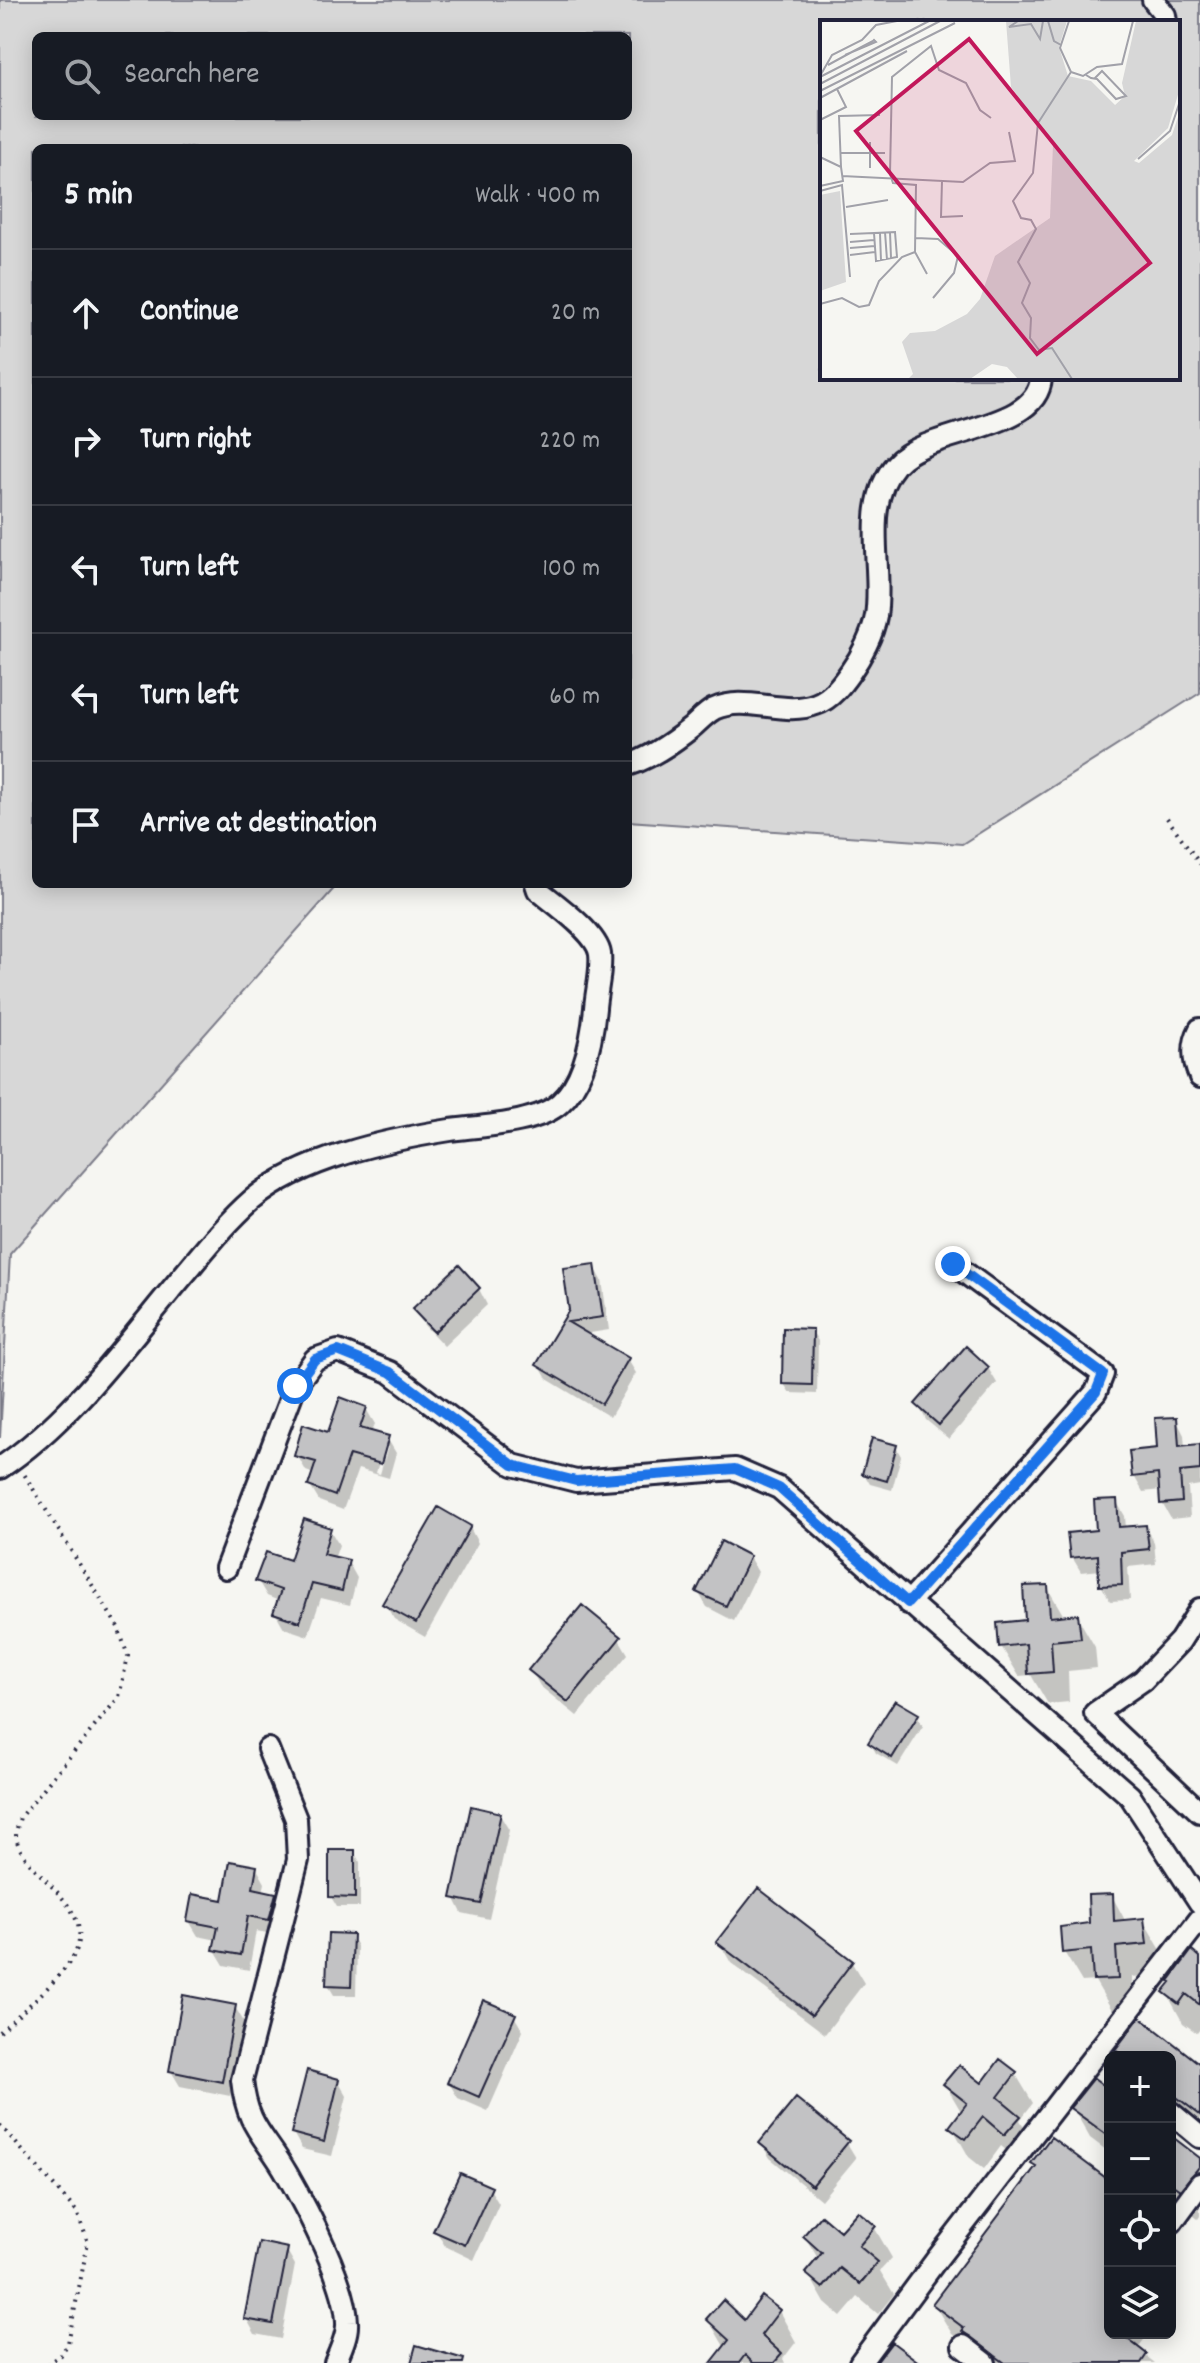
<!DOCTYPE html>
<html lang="en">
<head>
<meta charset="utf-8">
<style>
	:root { --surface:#171b24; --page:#20242c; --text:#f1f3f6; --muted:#9ea1a6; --line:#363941 }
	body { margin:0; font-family:Dekko,sans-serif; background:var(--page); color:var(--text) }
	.controls { position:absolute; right:24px; bottom:24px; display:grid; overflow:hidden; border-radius:12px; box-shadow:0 4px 20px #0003 }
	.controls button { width:72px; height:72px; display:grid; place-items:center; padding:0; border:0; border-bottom:2px solid var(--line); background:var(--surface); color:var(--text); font:40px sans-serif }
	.stop { position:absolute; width:24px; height:24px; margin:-18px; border:6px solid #1a73e8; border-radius:50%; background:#fff }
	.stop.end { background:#1a73e8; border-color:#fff; box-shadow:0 2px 8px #0008 }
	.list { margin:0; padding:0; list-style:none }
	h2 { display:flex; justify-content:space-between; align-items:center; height:104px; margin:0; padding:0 32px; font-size:34px }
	h2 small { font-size:26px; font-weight:400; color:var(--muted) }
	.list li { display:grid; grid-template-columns:52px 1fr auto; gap:24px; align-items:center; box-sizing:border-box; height:128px; padding:0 32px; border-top:2px solid var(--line) }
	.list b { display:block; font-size:30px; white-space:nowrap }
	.list em { font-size:26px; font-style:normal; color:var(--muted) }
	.icon { flex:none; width:44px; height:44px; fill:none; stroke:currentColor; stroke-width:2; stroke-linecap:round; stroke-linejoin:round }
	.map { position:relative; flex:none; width:1200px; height:2363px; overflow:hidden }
	.search { position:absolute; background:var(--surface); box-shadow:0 4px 20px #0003; left:32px; top:32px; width:600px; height:88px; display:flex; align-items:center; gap:20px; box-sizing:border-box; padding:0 28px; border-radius:12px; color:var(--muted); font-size:30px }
	.panel { position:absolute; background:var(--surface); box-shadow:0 4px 20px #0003; left:32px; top:144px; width:600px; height:744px; border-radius:12px }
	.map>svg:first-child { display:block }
</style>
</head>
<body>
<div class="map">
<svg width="1200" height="2363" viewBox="0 0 1200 2363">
	<rect width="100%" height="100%" fill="#f6f6f2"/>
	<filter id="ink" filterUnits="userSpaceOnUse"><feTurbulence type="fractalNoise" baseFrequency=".0125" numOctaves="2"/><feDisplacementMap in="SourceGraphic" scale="16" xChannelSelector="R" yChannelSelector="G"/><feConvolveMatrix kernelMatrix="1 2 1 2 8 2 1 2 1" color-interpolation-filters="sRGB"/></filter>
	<g filter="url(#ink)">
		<path fill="#d7d7d7" stroke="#7c7c89" stroke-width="2" fill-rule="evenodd" d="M0,0H1200V693L962,844L628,821V148H36V884H338L10,1254L0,1438ZM822,22H1178V378H822ZM36,36H628V116H36Z"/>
		<path fill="#0003" fill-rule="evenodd" d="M594,1266L602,1280L609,1330L584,1334L628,1360L636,1373L610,1417L547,1379L539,1365Z
			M459,1268L479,1289L487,1305L444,1346L424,1325L415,1310Z
			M812,1331L818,1341L817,1394L790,1393L784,1384Z
			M988,1368L997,1383L949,1439L926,1420L918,1404Z
			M366,1409L375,1424L371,1433L387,1438L396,1453L389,1478L358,1469L343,1510L319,1501L310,1486L314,1474L306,1471L297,1455ZM383,1447H388L380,1474L376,1473Z
			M1176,1419L1184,1435L1185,1447L1200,1446V1485L1188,1487L1190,1517L1171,1519L1162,1503L1161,1490L1143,1492L1134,1476L1159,1450Z
			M895,1446L901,1456L892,1490L870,1484L864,1474Z
			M1116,1501L1125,1516L1126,1529L1145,1527L1154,1542L1156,1564L1128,1567L1130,1600L1110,1601L1101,1585V1570L1081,1572L1072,1557L1098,1532Z
			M470,1528L478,1543L425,1637L394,1619L385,1604Z
			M330,1530L339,1545L334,1559L348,1562L357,1578L350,1605L321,1598L308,1636L284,1628L275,1612L279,1601L267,1596L258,1581L292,1562Z
			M749,1557L758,1572L734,1621L707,1607L698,1592Z
			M1047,1587L1065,1618L1077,1616L1095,1647L1097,1668L1068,1671L1069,1702L1048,1704L1031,1675L1019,1676L1001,1646L1027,1622Z
			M619,1639L628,1654L577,1716L540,1686L531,1670Z
			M917,1716L923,1726L898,1766L876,1753L871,1744Z
			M500,1815L509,1830L489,1919L462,1913L454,1897Z
			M354,1852L360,1862V1907H337L331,1897Z
			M256,1867L265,1883L263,1892L275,1895L284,1910L278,1935L256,1931L249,1970L224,1965L215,1950L217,1940L198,1936L189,1921L224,1902Z
			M1112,1896L1126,1922L1143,1920L1161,1950L1163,1974L1132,1977L1134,2009L1112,2010L1095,1981L1082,1982L1064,1952L1092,1925Z
			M351,1936L357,1946L356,1995H334L328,1985Z
			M719,1942L852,1963L864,1983L825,2034L731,1963Z
			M1200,1959V2029L1197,2033L1183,2023L1166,1992Z
			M235,2007L244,2022L230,2096L180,2086L171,2071Z
			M514,2016L523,2031L488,2111L458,2098L449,2083Z
			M1141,2020L1200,2066V2131L1170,2107V2057H1122L1118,2050Z
			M1015,2073L1033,2103L1020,2120L1037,2148L1023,2164L1001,2146L984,2169L969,2157L952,2127L962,2113L945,2084L982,2086Z
			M338,2080L347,2096L332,2156L302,2149L293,2133Z
			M1110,2092V2153L1090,2138L1073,2108Z
			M1170,2137L1200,2160V2216L1198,2219L1170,2198Z
			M761,2143H847L856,2158L821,2200L770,2158Z
			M1034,2163L1110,2184V2333H1149L1137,2349L1155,2363H984L977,2353L952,2334L934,2304L1037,2168Z
			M490,2189L499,2204L474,2260L445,2246L436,2231Z
			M874,2227L892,2258L880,2271L894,2294L878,2314L858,2297L841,2317L825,2303L808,2273L819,2260L805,2237Z
			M1170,2240L1176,2250L1170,2259Z
			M286,2249L295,2265L281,2339L255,2334L246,2318Z
			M779,2311L796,2342L783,2359L785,2363H713L725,2348L708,2319L745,2323Z"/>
		<path fill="#c2c2c4" stroke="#22223b" stroke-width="2" d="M595,1264L603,1317L568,1322L629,1358L602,1404L536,1365L569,1310L563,1268Z
			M459,1265L480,1288L434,1332L412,1309Z
			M783,1328L813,1329L812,1385L782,1384Z
			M966,1346L989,1367L939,1425L915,1404Z
			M340,1397L367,1407L360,1428L389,1436L381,1464L349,1455L335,1496L308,1486L316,1462L294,1456L303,1424L328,1432Z
			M1177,1417L1179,1446L1200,1444V1470L1180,1472L1182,1502L1160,1504L1158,1474L1132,1477L1129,1451L1157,1448L1155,1418Z
			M872,1438L897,1445L887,1481L862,1474Z
			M1117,1499L1119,1527L1146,1525L1149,1549L1121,1552L1122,1585L1099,1586L1098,1555L1070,1558L1067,1533L1096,1530L1094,1500Z
			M438,1507L471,1526L416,1623L382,1604Z
			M304,1519L331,1528L323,1554L349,1560L342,1591L312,1584L300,1622L273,1613L281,1590L255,1581L266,1552L290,1560Z
			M721,1541L750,1556L726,1606L696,1592Z
			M1048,1585L1050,1617L1078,1614L1081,1638L1051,1641L1053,1672L1028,1674L1026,1644L999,1647L997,1623L1025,1620L1023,1586Z
			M582,1605L621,1637L568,1702L528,1670Z
			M895,1700L919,1714L892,1758L868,1743Z
			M471,1806L501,1813L481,1904L451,1898Z
			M329,1850H355V1898L329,1897Z
			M230,1861L257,1866L253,1888L276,1893L269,1920L248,1916L241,1955L213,1950L218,1927L187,1921L192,1894L223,1900Z
			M758,1888L853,1961L812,2015L716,1942Z
			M1113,1894L1114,1921L1144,1918L1147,1944L1116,1947L1118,1979L1093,1980L1091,1950L1062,1953L1060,1927L1089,1923L1088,1895Z
			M328,1933L353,1934L351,1986L326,1985Z
			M1192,1950L1200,1957V2005L1186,1994L1179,2004L1163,1992L1171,1982L1169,1981Z
			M183,1995L236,2005L222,2082L169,2071Z
			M483,2000L516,2014L479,2097L447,2083Z
			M1140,2017L1200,2064V2115L1170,2092V2057H1125L1115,2050Z
			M1000,2059L1017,2072L998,2097L1021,2116L1004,2135L983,2117L966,2139L949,2127L967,2103L943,2084L959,2065L982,2083Z
			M307,2070L339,2079L324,2142L291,2133Z
			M1094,2078L1110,2090V2137L1070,2108Z
			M796,2098L849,2141L812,2186L759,2143Z
			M1170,2135L1200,2158V2166L1180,2190L1170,2183Z
			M1051,2137L1110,2181V2333H1120L1147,2354L1141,2363H1005L962,2331L964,2328L932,2304L1036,2166L1031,2163Z
			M460,2173L492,2187L465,2245L433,2231Z
			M858,2211L876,2226L859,2246L878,2262L860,2284L840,2268L823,2288L805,2273L822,2253L803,2236L821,2215L840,2231Z
			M259,2242L288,2248L273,2324L244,2319Z
			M762,2296L780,2310L761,2335L782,2354L774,2363H753L745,2355L739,2363H711L729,2340L706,2319L723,2300L744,2320Z
			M892,2342L920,2363H876Z
			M416,2345L464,2359L463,2363H411Z"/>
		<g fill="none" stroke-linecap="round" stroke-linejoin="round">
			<g stroke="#22223b" stroke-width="26">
				<path id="minor" d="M1153,0L1165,15L1166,22
					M628,765C651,758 672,743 691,728C698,722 706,713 714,709C747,694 783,717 816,704C831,699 842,684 851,671C861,657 873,634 876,616C884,566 860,506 896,464C927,428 1038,432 1041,378
					M1200,1029C1192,1044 1193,1061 1200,1077
					M0,1468C74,1419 129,1339 187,1271C207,1247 228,1221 252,1200C302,1158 387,1140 450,1130C479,1126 538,1124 560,1103C584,1082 592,1039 595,1008C596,992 602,971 600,954C597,933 554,903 538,890L536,884
					M226,1568L295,1386L315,1359L338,1351L390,1372L513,1465L576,1481L735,1469L779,1488L1130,1796L1200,1903
					M908,1603L1096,1392L1103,1374L953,1264
					M1200,1609L1180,1641L1143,1680L1095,1713L1200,1812
					M268,1749L296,1819L298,1860L242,2080C247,2128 265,2135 287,2174C307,2209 346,2283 347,2322C348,2335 340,2351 335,2363
					M1170,2112L1200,2137
					M1172,2222L1200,2184
					M963,2346L985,2363
					M860,2363L937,2259L1200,1919"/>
			</g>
			<path stroke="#22223b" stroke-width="4" stroke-dasharray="2 6" stroke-linecap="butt" d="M1167,818L1200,864
				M0,2032C21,2012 65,1976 76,1951C96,1904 20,1873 16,1836C16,1830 19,1822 20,1817L119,1697L128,1656L118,1627L24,1474
				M0,2125L77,2212L88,2242L68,2343L61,2355L48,2363"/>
			<use href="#minor" stroke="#f6f6f2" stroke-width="20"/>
		</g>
	</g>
	<g fill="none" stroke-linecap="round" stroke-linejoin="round" filter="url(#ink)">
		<path stroke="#1a73e8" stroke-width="10" d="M295,1386L315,1359L338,1351L390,1372L513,1465L576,1481L735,1469L779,1488L908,1603L1096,1392L1103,1374L953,1264"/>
	</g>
	<g transform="translate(820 20)">
		<rect width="360" height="360" fill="#f6f6f2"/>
		<path d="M186,1H247L239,27L248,56L271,61L295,85L305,76L302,63L316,1H360V68L348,108L314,141L319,143L352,115L360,91V359H198L187,347L172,344L150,359H88L93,354L82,322L90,313L115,311L147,294L160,279L175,236L230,198L233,125L191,67ZM20,171L26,262L0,271V175Z" fill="#d7d7d7"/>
		<path fill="none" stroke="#a1a1a9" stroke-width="2" d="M198,1L189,7L211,4L220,19L223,1M228,1L234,21L241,25M249,1L240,28L251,52L218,103L213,153L193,181L201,198L211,200L216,209L198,242L210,263L202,283L211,298L210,318L219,330L232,328L252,359M8,45L30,33L53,21L54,20L56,22L25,35M251,52L263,56L277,47L302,44L313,1M266,55L271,58L277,59L296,79L306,76L282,51L275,58M0,56L12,35L42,20L56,5L77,1M0,57L109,1M0,64L120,1M0,71L135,3M0,78L87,31M0,100L26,87L17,69M50,122V148M20,133H65M0,137L21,147L23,161L0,166M318,139L350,111L360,81M21,147L19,96L60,95M22,156L143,162L170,143L195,141L189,112M122,161L121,197L143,196M0,171L22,165L30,257M26,187L68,180M65,212L67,240M70,212L71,238M60,213L61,241M30,214L54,213L75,212L77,237L56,241L54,213M96,218L118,219L138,236L134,253L113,278M30,222L54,220M30,228L55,226M95,232L107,254M30,235L55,232M0,284L22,278L39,287L49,285L59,261L82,237L95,232L96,165L73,163L70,154L72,57L111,26L119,50L146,63L160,90L171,98"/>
		<path fill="#c2185b" fill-opacity="0.15" stroke="#c2185b" stroke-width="4" d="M149,19L330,243L217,334L36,111Z"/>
		<rect width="360" height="360" fill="none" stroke="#22223b" stroke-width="4"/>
	</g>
</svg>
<div class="controls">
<button>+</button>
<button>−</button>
<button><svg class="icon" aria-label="locate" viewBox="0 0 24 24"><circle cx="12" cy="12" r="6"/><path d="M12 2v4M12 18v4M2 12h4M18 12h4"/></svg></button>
<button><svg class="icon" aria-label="layers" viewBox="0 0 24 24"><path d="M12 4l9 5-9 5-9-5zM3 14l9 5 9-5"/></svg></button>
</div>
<div class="stop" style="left:295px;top:1386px"></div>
<div class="stop end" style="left:953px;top:1264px"></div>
<div class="search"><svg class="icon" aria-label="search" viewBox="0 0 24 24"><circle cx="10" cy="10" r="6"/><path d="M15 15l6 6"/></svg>Search here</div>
<section class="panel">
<h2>5 min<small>Walk · 400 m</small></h2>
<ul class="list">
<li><svg class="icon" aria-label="ahead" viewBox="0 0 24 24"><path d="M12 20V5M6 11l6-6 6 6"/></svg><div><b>Continue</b></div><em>20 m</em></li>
<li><svg class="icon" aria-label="right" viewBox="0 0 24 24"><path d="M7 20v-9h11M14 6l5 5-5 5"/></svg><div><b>Turn right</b></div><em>220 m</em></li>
<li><svg class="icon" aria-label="left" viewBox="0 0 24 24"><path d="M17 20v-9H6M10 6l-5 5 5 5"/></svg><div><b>Turn left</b></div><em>100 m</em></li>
<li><svg class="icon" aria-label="left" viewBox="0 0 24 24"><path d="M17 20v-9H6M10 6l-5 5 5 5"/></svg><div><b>Turn left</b></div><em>60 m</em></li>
<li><svg class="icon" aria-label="arrive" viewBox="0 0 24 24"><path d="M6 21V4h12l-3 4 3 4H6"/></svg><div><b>Arrive at destination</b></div></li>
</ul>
</section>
</div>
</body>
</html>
